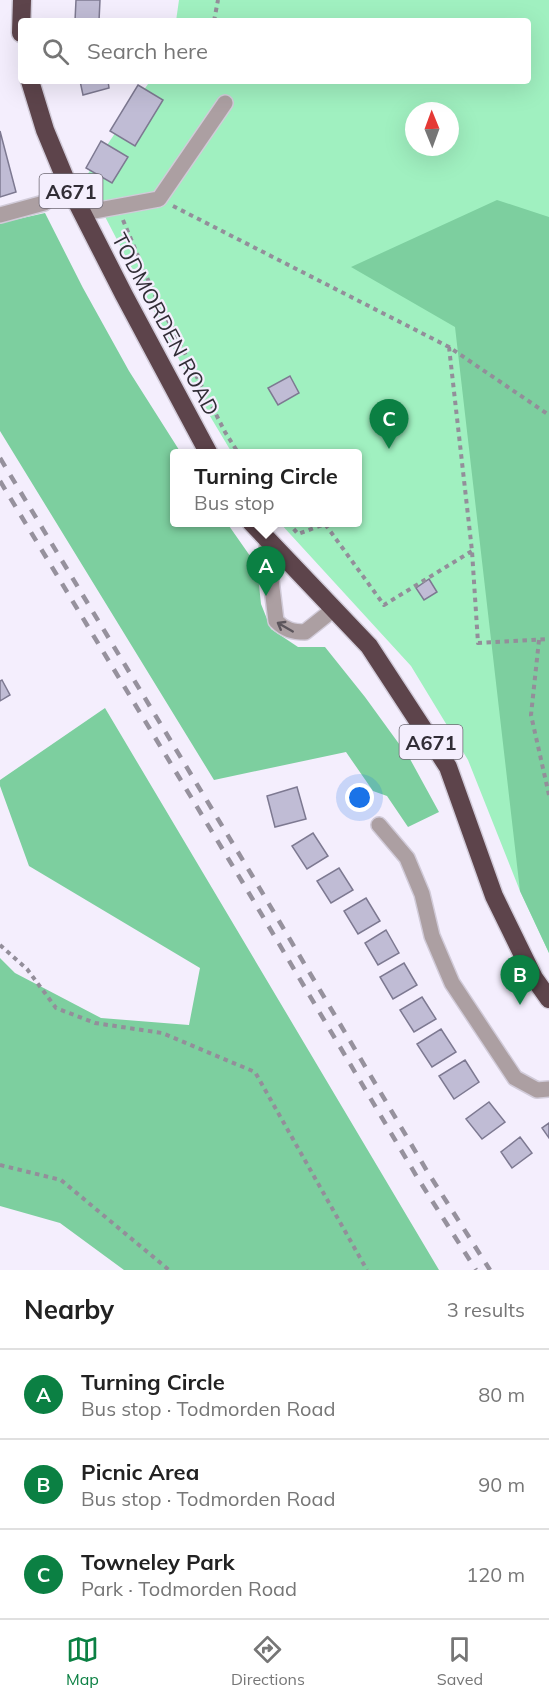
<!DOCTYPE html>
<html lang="en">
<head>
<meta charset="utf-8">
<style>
	:root { --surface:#fff; --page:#f6f6f6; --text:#222; --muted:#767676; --line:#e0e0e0; --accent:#0b8043 }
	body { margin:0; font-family:Mulish,sans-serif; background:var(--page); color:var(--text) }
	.compass { position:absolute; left:405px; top:102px; width:54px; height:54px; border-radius:50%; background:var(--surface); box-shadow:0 6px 24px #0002; rotate:359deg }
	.you { position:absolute; left:360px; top:798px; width:21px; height:21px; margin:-15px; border:4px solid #fff; border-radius:50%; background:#1a73e8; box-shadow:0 0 0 9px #1a73e833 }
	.badge { display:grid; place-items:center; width:39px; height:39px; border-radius:50%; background:var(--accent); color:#fff; font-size:20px; font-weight:700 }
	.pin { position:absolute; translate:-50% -50px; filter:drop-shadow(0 2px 3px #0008) }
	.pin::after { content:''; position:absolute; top:32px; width:21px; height:18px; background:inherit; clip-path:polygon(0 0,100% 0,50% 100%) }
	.popup { position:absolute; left:170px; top:449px; width:192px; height:78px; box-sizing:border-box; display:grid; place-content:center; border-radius:6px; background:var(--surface); filter:drop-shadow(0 2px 4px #0005); font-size:20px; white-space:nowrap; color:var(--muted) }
	.popup b { font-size:22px; color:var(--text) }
	.popup::after { content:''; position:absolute; left:50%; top:100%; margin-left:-12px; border:12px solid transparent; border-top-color:var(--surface) }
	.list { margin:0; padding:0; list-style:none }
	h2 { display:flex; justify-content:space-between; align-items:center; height:78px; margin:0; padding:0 24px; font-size:26px }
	h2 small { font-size:20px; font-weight:400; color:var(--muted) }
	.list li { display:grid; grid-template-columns:39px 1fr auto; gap:18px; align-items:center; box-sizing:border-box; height:90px; padding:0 24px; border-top:2px solid var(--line) }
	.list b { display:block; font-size:22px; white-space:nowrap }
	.list p { margin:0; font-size:20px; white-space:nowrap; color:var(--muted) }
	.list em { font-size:20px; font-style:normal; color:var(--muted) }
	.icon { flex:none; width:33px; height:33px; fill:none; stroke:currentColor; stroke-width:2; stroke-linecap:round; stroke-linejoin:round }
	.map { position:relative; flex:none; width:549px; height:1270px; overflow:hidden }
	.search { position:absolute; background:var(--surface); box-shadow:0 6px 24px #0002; left:18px; right:18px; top:18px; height:66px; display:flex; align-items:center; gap:15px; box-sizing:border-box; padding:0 21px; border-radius:6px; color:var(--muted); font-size:22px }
	.sheet { height:348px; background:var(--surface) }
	nav { display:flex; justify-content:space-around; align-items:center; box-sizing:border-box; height:84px; border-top:2px solid var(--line); background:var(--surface); font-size:16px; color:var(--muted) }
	nav a { display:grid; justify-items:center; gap:3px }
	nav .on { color:var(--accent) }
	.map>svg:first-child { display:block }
</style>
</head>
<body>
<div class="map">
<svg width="549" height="1270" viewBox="0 0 549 1270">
	<rect width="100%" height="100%" fill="#f4eefd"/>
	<path fill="#a0f0c0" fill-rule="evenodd" d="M179,0H549V953L520,891L468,760L411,666L280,523L358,522V454L232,453L198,396L85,178L150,81H528V21H176ZM414,111H450V147H414Z"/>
	<path fill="#7dcf9f" d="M497,200L549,217V953L520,891L455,327L351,267Z
		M45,213L83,288L129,371L181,453L174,454V522L227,523L257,566L261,604L271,629L298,647H325L365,697L410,759L439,812L408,827L387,796L373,791L346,752L214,780L0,431V223Z
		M105,708L439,1270H124L60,1223L0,1206V958L15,973L101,1018L189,1025L200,968L29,866L0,786V780Z"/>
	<path fill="#c0bcd5" stroke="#7d7991" stroke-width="1.5" d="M76,0H100L99,21H75Z
		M80,81H108L109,88L83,95Z
		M138,85L163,100L135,146L110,131Z
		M0,131L16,192L0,197Z
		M101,141L128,157L112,183L86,168Z
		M290,376L299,393L278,405L268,388Z
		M429,579L437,592L424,600L416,588Z
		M2,680L10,695L0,701V681Z
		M297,787L306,819L275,827L267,796Z
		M313,833L328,856L307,869L292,846Z
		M339,868L353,890L331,903L317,881Z
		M366,898L380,921L358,934L344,911Z
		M386,930L399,953L378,965L365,943Z
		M404,963L417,985L393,999L380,977Z
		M422,997L436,1019L414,1032L400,1010Z
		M441,1029L456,1052L432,1067L417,1044Z
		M465,1060L479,1082L454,1099L439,1076Z
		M489,1102L505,1122L482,1139L466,1119Z
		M549,1123V1138L542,1128Z
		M520,1137L532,1153L512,1168L501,1152Z"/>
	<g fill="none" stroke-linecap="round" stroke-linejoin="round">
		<g stroke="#d1cbd9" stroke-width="18">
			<path id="minor" d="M83,213L159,199L225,103
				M0,215L44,203L67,183
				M266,538L276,621C285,630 293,632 305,632L334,609
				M379,825L407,858L422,894L432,936L452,983L515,1078L537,1090L549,1089"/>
		</g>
		<g stroke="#d1cbd9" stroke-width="21">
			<path id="highway" d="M21,33L22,0
				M30,81L45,130L67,183L124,295L209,454
				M251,522L369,646L448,767L494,896L534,978L549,999"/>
		</g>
		<path stroke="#938e9a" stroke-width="4" stroke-dasharray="4.5 4.5" stroke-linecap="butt" d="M214,21L218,0
			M173,206L449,347L549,415
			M123,220L151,287L225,432L239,454
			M449,347L472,551L478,643L549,639
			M288,522L298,534L325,524L384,605L472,551
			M539,640L531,715L549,795
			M0,945L27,969L56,1008L95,1023L162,1033L255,1072L367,1270
			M0,1165L61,1180L169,1270"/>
		<use href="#minor" stroke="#ac9fa2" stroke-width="15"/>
		<use href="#highway" stroke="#5d444b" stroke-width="18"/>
		<path stroke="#96919d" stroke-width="4.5" stroke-dasharray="10 10" stroke-linecap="butt" d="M0,458L253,877L427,1171L490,1270
			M0,481L243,883L417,1177L476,1270"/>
	</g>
	<defs><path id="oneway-shaft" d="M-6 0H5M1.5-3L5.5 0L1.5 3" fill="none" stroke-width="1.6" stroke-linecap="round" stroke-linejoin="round" transform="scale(1.5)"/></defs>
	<use stroke="#5c555c" href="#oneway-shaft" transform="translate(285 627) rotate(-150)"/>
	<g text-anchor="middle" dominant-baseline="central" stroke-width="4.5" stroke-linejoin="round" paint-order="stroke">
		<g fill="#f4eefd" stroke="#6c6772" stroke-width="1.5">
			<rect x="39.5" y="174" width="63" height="34" rx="4.5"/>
			<rect x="399.5" y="725" width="63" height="34" rx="4.5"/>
		</g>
		<g font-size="20" font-weight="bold" fill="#312d36">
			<text x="71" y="191">A671</text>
			<text x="431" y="742">A671</text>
		</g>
		<g font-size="21" fill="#312d36" stroke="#f4eefd">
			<text transform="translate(166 324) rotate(62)">TODMORDEN ROAD</text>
		</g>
	</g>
</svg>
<svg class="compass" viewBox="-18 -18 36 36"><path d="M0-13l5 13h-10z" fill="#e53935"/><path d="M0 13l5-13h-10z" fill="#767676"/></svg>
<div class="you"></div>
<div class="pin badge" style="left:266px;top:596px">A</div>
<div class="popup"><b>Turning Circle</b>Bus stop</div>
<div class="pin badge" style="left:520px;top:1005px">B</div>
<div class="pin badge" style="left:389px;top:449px">C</div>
<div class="search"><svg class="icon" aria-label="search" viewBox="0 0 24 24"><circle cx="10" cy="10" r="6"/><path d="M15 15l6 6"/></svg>Search here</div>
</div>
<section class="sheet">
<h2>Nearby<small>3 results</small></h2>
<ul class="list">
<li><span class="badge">A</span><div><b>Turning Circle</b><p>Bus stop · Todmorden Road</p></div><em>80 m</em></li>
<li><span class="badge">B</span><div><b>Picnic Area</b><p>Bus stop · Todmorden Road</p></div><em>90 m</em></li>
<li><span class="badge">C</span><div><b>Towneley Park</b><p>Park · Todmorden Road</p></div><em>120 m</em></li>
</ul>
</section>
<nav>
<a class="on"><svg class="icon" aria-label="map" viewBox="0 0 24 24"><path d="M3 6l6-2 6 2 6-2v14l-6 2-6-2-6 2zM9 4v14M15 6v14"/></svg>Map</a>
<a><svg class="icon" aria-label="directions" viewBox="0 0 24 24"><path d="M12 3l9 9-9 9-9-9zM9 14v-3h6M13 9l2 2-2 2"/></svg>Directions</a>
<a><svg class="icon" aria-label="saved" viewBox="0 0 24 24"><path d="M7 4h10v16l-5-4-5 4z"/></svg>Saved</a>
</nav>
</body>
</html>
